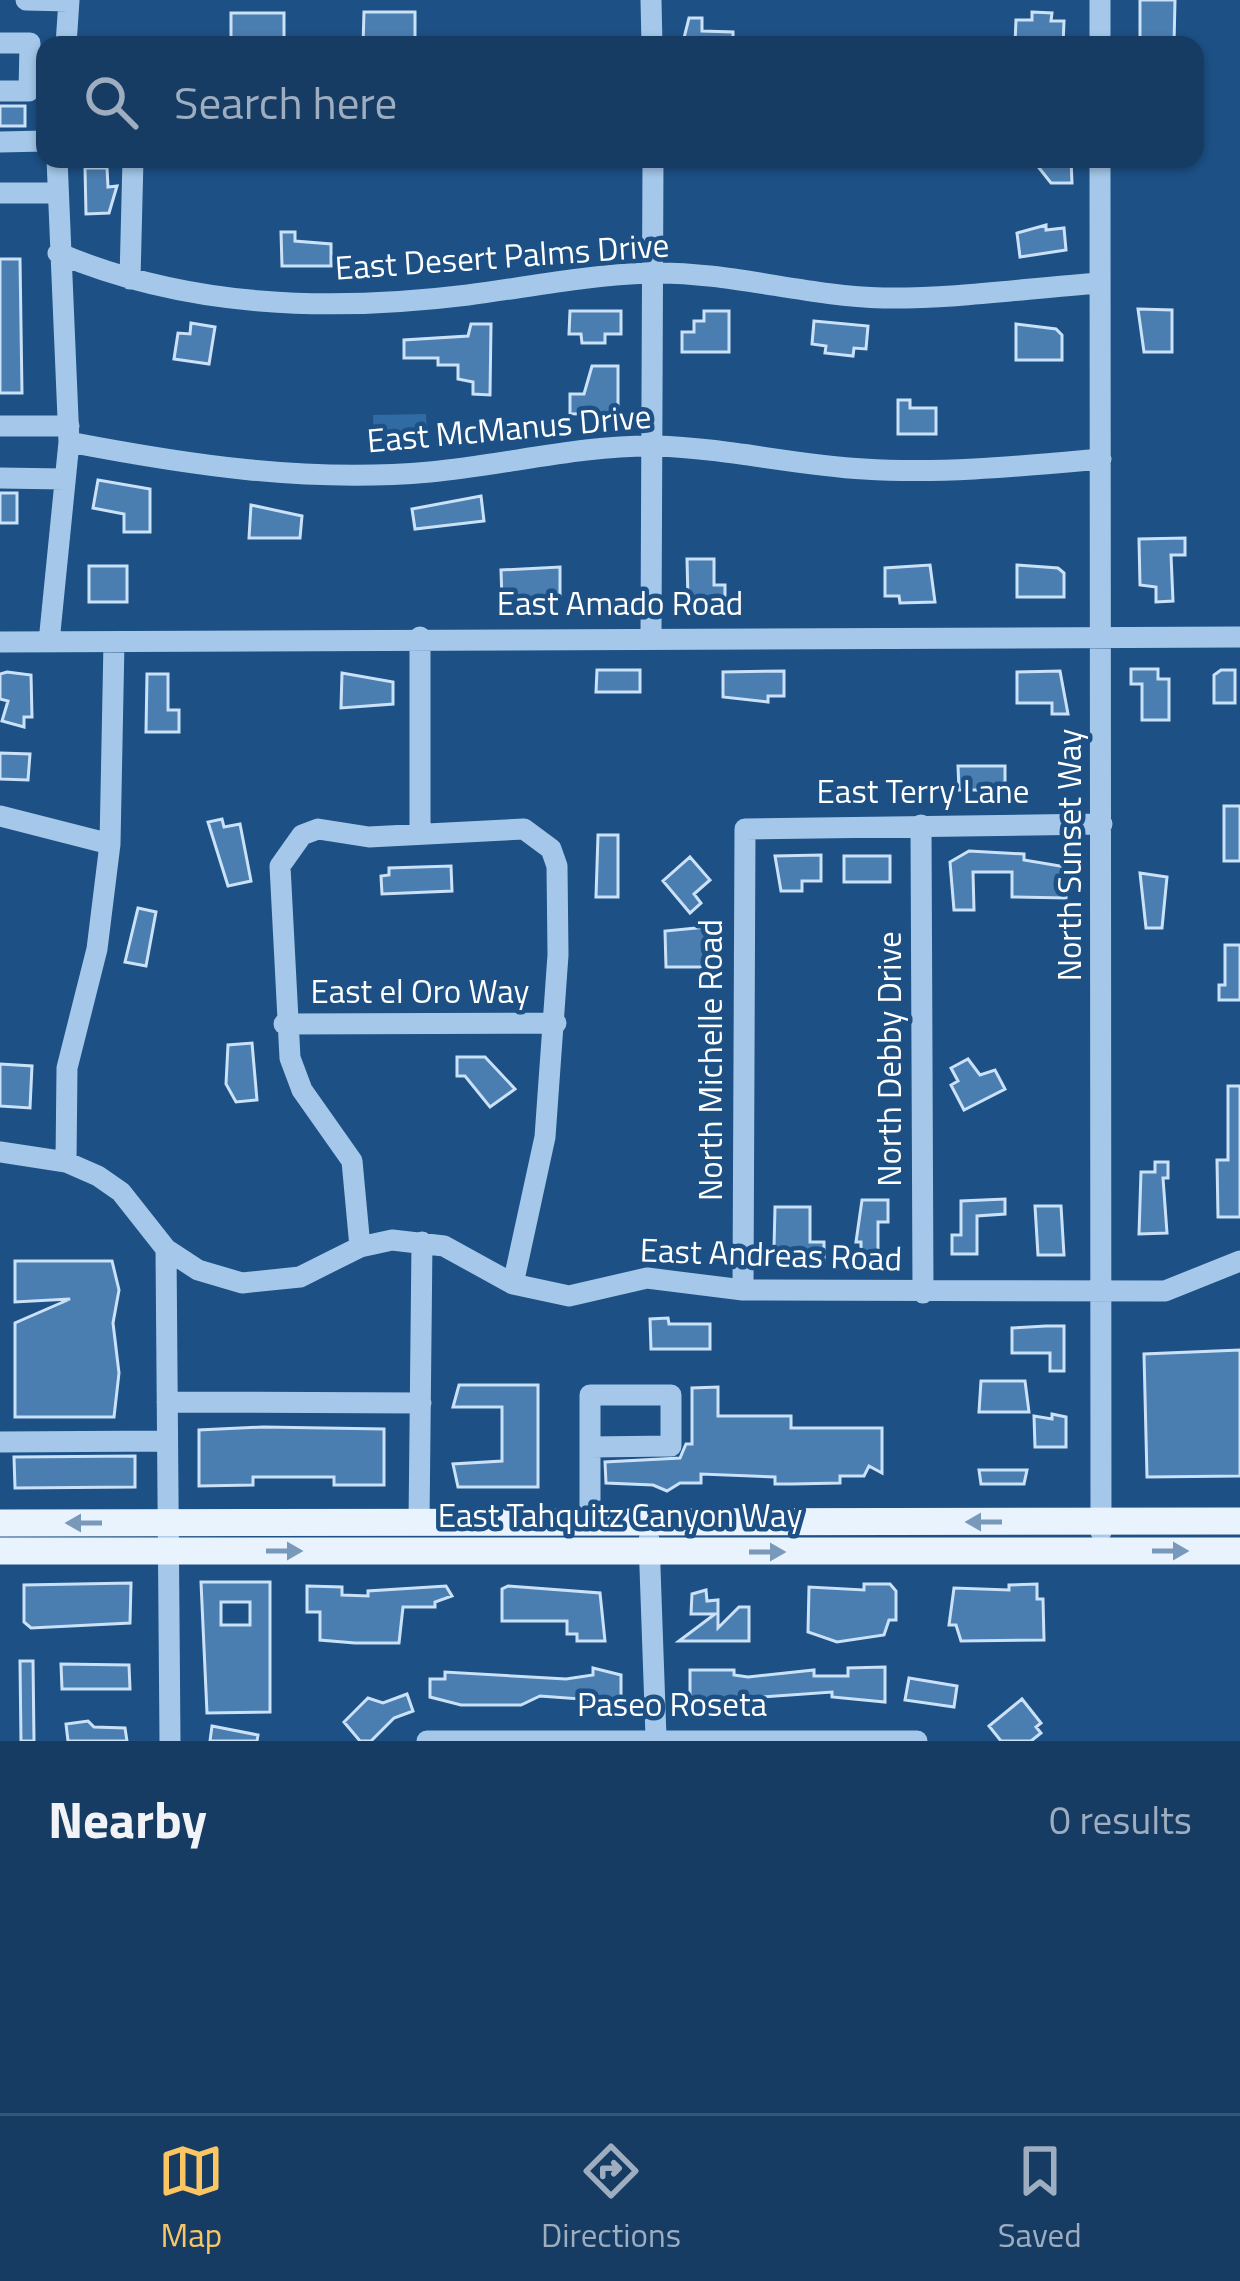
<!DOCTYPE html>
<html lang="en">
<head>
<meta charset="utf-8">
<style>
	:root { --surface:#163c64; --page:#23476d; --text:#f1f3f6; --muted:#9eadbf; --line:#355678; --accent:#fac664 }
	body { margin:0; font-family:"Titillium Web",sans-serif; background:var(--page); color:var(--text) }
	.list { margin:0; padding:0; list-style:none }
	h2 { display:flex; justify-content:space-between; align-items:center; height:156px; margin:0; padding:0 48px; font-size:51px }
	h2 small { font-size:39px; font-weight:400; color:var(--muted) }
	.icon { flex:none; width:66px; height:66px; fill:none; stroke:currentColor; stroke-width:2; stroke-linecap:round; stroke-linejoin:round }
	.map { position:relative; flex:none; width:1240px; height:1741px; overflow:hidden }
	.search { position:absolute; background:var(--surface); box-shadow:0 3px 9px #0004; left:36px; right:36px; top:36px; height:132px; display:flex; align-items:center; gap:30px; box-sizing:border-box; padding:0 42px; border-radius:24px; color:var(--muted); font-size:45px }
	.sheet { height:372px; background:var(--surface) }
	nav { display:flex; justify-content:space-around; align-items:center; box-sizing:border-box; height:168px; border-top:3px solid var(--line); background:var(--surface); font-size:33px; color:var(--muted) }
	nav a { display:grid; justify-items:center; gap:6px }
	nav .on { color:var(--accent) }
	.map>svg:first-child { display:block }
</style>
</head>
<body>
<div class="map">
<svg width="1240" height="1741" viewBox="0 0 1240 1741">
	<rect width="100%" height="100%" fill="#1d5085"/>
	<path fill="#316ba3" d="M426,414L427,439L374,440L373,415Z"/>
	<path fill="#4a7db0" stroke="#cae1f8" stroke-width="3" fill-rule="evenodd" d="M1140,0H1175L1174,45H1140Z
		M364,12H415V45H363Z
		M1032,12L1052,13L1051,21H1064L1063,45L1015,44L1016,20H1032Z
		M231,13H284V39H231Z
		M689,18H702V31L733,32V45L683,42Z
		M0,106H25V126H0Z
		M1032,159H1071L1072,183H1051Z
		M85,168H107L108,187L117,186L109,213L86,214Z
		M1046,225V230L1064,228L1066,250L1020,257L1017,233Z
		M281,232H295V241L331,244V266H282Z
		M0,259H20L22,393H0Z
		M1138,309L1172,310V352H1144Z
		M570,311H621V334H605V343H582L581,334H569Z
		M704,311H729V352H682V332H694V321H704Z
		M814,321L868,326L866,349L854,348L853,356L825,353L826,346L812,344Z
		M191,323L215,327L209,364L174,359L178,333L190,334Z
		M471,324H491L490,395L473,394V382L458,379V365H438V358H404V340L468,336Z
		M1016,324L1056,329L1062,335V360H1016Z
		M592,366H618V413L570,414V394H584Z
		M898,400H910V408H936V434H898Z
		M98,480L150,489V532H124V514L93,508Z
		M0,493H17V523H0Z
		M481,496L484,521L415,529L412,509Z
		M251,505L302,516L300,538H249Z
		M1185,538V555H1171L1173,601L1156,602V587L1140,585L1139,539Z
		M687,559H714V585H725V600H688Z
		M930,565L935,602L900,603L899,596H885V568Z
		M1017,565L1058,568L1064,573V597H1017Z
		M89,566H127V602H89Z
		M560,567V600H502L501,570Z
		M1131,669H1158V679H1169V720H1142V684H1131Z
		M597,670H640V692H596Z
		M1221,670H1235V703H1214V675Z
		M784,671V696H768V702L723,697V672Z
		M1060,671L1068,714H1052V703H1017V672Z
		M7,672L31,675L32,717H24V727L2,721L8,701L0,699V674Z
		M342,673L393,682V704L341,708Z
		M147,674H168V710H179V732H146Z
		M0,753L30,754L28,780L0,779Z
		M958,766H1005V790H959Z
		M1224,806H1240V861H1224Z
		M222,819L224,827L240,824L251,881L228,886L208,822Z
		M598,835H618V897H596Z
		M969,851L1024,854V860L1066,867V898L1012,897V872H973L974,910H954L950,862Z
		M821,855V881H802V891H781L775,856Z
		M844,856H890V882H844Z
		M690,857L710,880L694,894L701,903L690,913L663,881Z
		M451,866L452,891L382,894L381,876L389,875V868Z
		M1140,873L1167,877L1162,928H1146Z
		M138,908L156,912L146,966L125,962Z
		M707,927L704,967H666L665,931Z
		M1225,945H1240V1000H1219V985H1225Z
		M252,1043L257,1100L236,1102L226,1084L228,1045Z
		M457,1057H485L515,1089L490,1107L465,1076H457Z
		M968,1059L980,1075L995,1070L1005,1089L964,1110L951,1085L958,1081L951,1068Z
		M0,1064L32,1066L30,1108L0,1106Z
		M1228,1086H1240V1217H1218L1217,1160H1228Z
		M1155,1162H1168V1178H1163L1167,1233L1139,1234L1141,1172H1155Z
		M1005,1199V1214L977,1216V1254H952V1235H961V1201Z
		M862,1200H888V1222H878V1258H861V1242H856Z
		M1035,1206H1061L1064,1255H1038Z
		M775,1207H810V1242H824V1259H781V1248H774Z
		M15,1261H112L119,1290L113,1323L119,1373L114,1417H15V1323L70,1299L15,1302Z
		M668,1318L669,1324H710V1349H651L650,1319Z
		M1046,1326H1064V1371H1050V1353H1012V1328Z
		M1240,1350V1476L1147,1477L1144,1354Z
		M981,1381H1025L1029,1412H979Z
		M459,1385H538V1487H458L453,1464L502,1461V1407H453Z
		M718,1387V1416H791V1428H882V1473L869,1466L864,1476H840V1483L792,1484H775V1477L701,1474V1483H680L667,1491L653,1485L606,1483L605,1462L680,1458L686,1444H692V1388Z
		M1052,1414L1066,1417V1447H1035L1034,1416L1052,1419Z
		M263,1427L384,1429V1485H334V1477H253V1485L199,1486V1430Z
		M135,1456V1487L15,1488L14,1457Z
		M979,1470H1027L1024,1484H981Z
		M201,1582H270V1712L207,1713ZM221,1602H250V1625H221Z
		M131,1583L130,1623L31,1628L24,1622V1585Z
		M864,1584H890L896,1591V1620H889L884,1635L837,1642L808,1632L809,1587L864,1590Z
		M1037,1584V1599H1043L1044,1640L961,1641L956,1625H949L954,1588L1009,1590V1585Z
		M307,1586L342,1587V1595L368,1596V1591L446,1586L452,1596L435,1602V1607H403L399,1643H355L320,1640V1612H307Z
		M508,1586L600,1593L605,1641H577V1634H567V1621H502V1589Z
		M706,1590L707,1601L718,1600V1628L739,1607H749V1641H679L715,1614H691L692,1594Z
		M20,1661H33L34,1741H21Z
		M61,1664L129,1665L130,1689H62Z
		M885,1667V1702L832,1697V1692L690,1702V1670H734V1675L748,1677L814,1670V1676H848V1668Z
		M593,1668L621,1675V1702L540,1696L521,1705H461L430,1697V1679H445V1672L566,1679L593,1675Z
		M909,1678L957,1686L954,1707L905,1700Z
		M407,1694L413,1711L394,1718L371,1741H360L344,1722L368,1698L383,1703Z
		M1022,1699L1041,1723L1036,1727L1041,1733L1031,1741H1001L989,1726Z
		M88,1721L94,1727L125,1728L127,1741H68L66,1724Z
		M212,1726L258,1735L257,1741H210Z"/>
	<g fill="none" stroke-linecap="round" stroke-linejoin="round">
		<path stroke="#a5c8ea" stroke-width="21" d="M26,0L69,1
			M651,0L652,45
			M1100,0V45
			M0,43H30L29,91H0
			M66,45L69,0
			M0,142L45,141
			M1100,159L1101,1532
			M0,193H55
			M58,253C188,308 330,312 468,295C529,287 588,275 649,273C727,271 805,296 883,298C956,299 1028,288 1100,283
			M130,279L133,159
			M0,426H69
			M69,442C189,465 307,483 430,472C506,465 580,445 656,446C726,448 794,465 864,469C943,474 1022,466 1101,459
			M0,478L64,479
			M651,635L653,159
			M420,637V832
			M0,642L1240,637
			M49,642L69,442L57,159
			M0,816L110,844
			M921,825L923,1293
			M284,1024L556,1023
			M0,1152L66,1162L98,1176L121,1192L166,1249L198,1270L242,1283L300,1277L360,1247L392,1240L444,1246L513,1284L569,1296L647,1278L743,1290L1165,1291L1240,1261
			M66,1162L67,1068L97,949L110,844L114,642
			M360,1247L352,1161L302,1090L290,1058L280,866L302,835L318,829L369,837L524,829L551,849L557,866L558,955L545,1137L513,1284
			M166,1249L170,1741
			M743,1290L745,829L1102,824
			M167,1402L421,1403
			M0,1442L167,1441
			M419,1523L422,1242
			M590,1523V1395H671V1446L590,1447
			M649,1540L656,1737
			M427,1741H917"/>
		<path stroke="#e9f3fe" stroke-width="27" d="M0,1523L1240,1521
			M0,1551H1240"/>
	</g>
	<defs><path id="oneway-solid" d="M-6-.8H1V-3.2L6.5 0L1 3.2V.8H-6Z" transform="scale(3)"/></defs>
	<g fill="#7999bb">
		<use href="#oneway-solid" transform="translate(984 1522) rotate(180)"/>
		<use href="#oneway-solid" transform="translate(84 1523) rotate(180)"/>
		<use href="#oneway-solid" transform="translate(284 1551)"/>
		<use href="#oneway-solid" transform="translate(1170 1551)"/>
		<use href="#oneway-solid" transform="translate(767 1552)"/>
	</g>
	<g text-anchor="middle" dominant-baseline="central" stroke-width="9" stroke-linejoin="round" paint-order="stroke">
		<g font-size="33" fill="#fff" stroke="#1d5085">
			<text transform="translate(502 256) rotate(-4)">East Desert Palms Drive</text>
			<text transform="translate(509 428) rotate(-5)">East McManus Drive</text>
			<text x="620" y="603">East Amado Road</text>
			<text x="923" y="791">East Terry Lane</text>
			<text transform="translate(1069 855) rotate(-90)">North Sunset Way</text>
			<text x="420" y="991">East el Oro Way</text>
			<text transform="translate(889 1059) rotate(-90)">North Debby Drive</text>
			<text transform="translate(710 1060) rotate(-90)">North Michelle Road</text>
			<text transform="translate(771 1254) rotate(2)">East Andreas Road</text>
			<text x="620" y="1515">East Tahquitz Canyon Way</text>
			<text x="672" y="1704">Paseo Roseta</text>
		</g>
	</g>
</svg>
<div class="search"><svg class="icon" aria-label="search" viewBox="0 0 24 24"><circle cx="10" cy="10" r="6"/><path d="M15 15l6 6"/></svg>Search here</div>
</div>
<section class="sheet">
<h2>Nearby<small>0 results</small></h2>
<ul class="list">
</ul>
</section>
<nav>
<a class="on"><svg class="icon" aria-label="map" viewBox="0 0 24 24"><path d="M3 6l6-2 6 2 6-2v14l-6 2-6-2-6 2zM9 4v14M15 6v14"/></svg>Map</a>
<a><svg class="icon" aria-label="directions" viewBox="0 0 24 24"><path d="M12 3l9 9-9 9-9-9zM9 14v-3h6M13 9l2 2-2 2"/></svg>Directions</a>
<a><svg class="icon" aria-label="saved" viewBox="0 0 24 24"><path d="M7 4h10v16l-5-4-5 4z"/></svg>Saved</a>
</nav>
</body>
</html>
